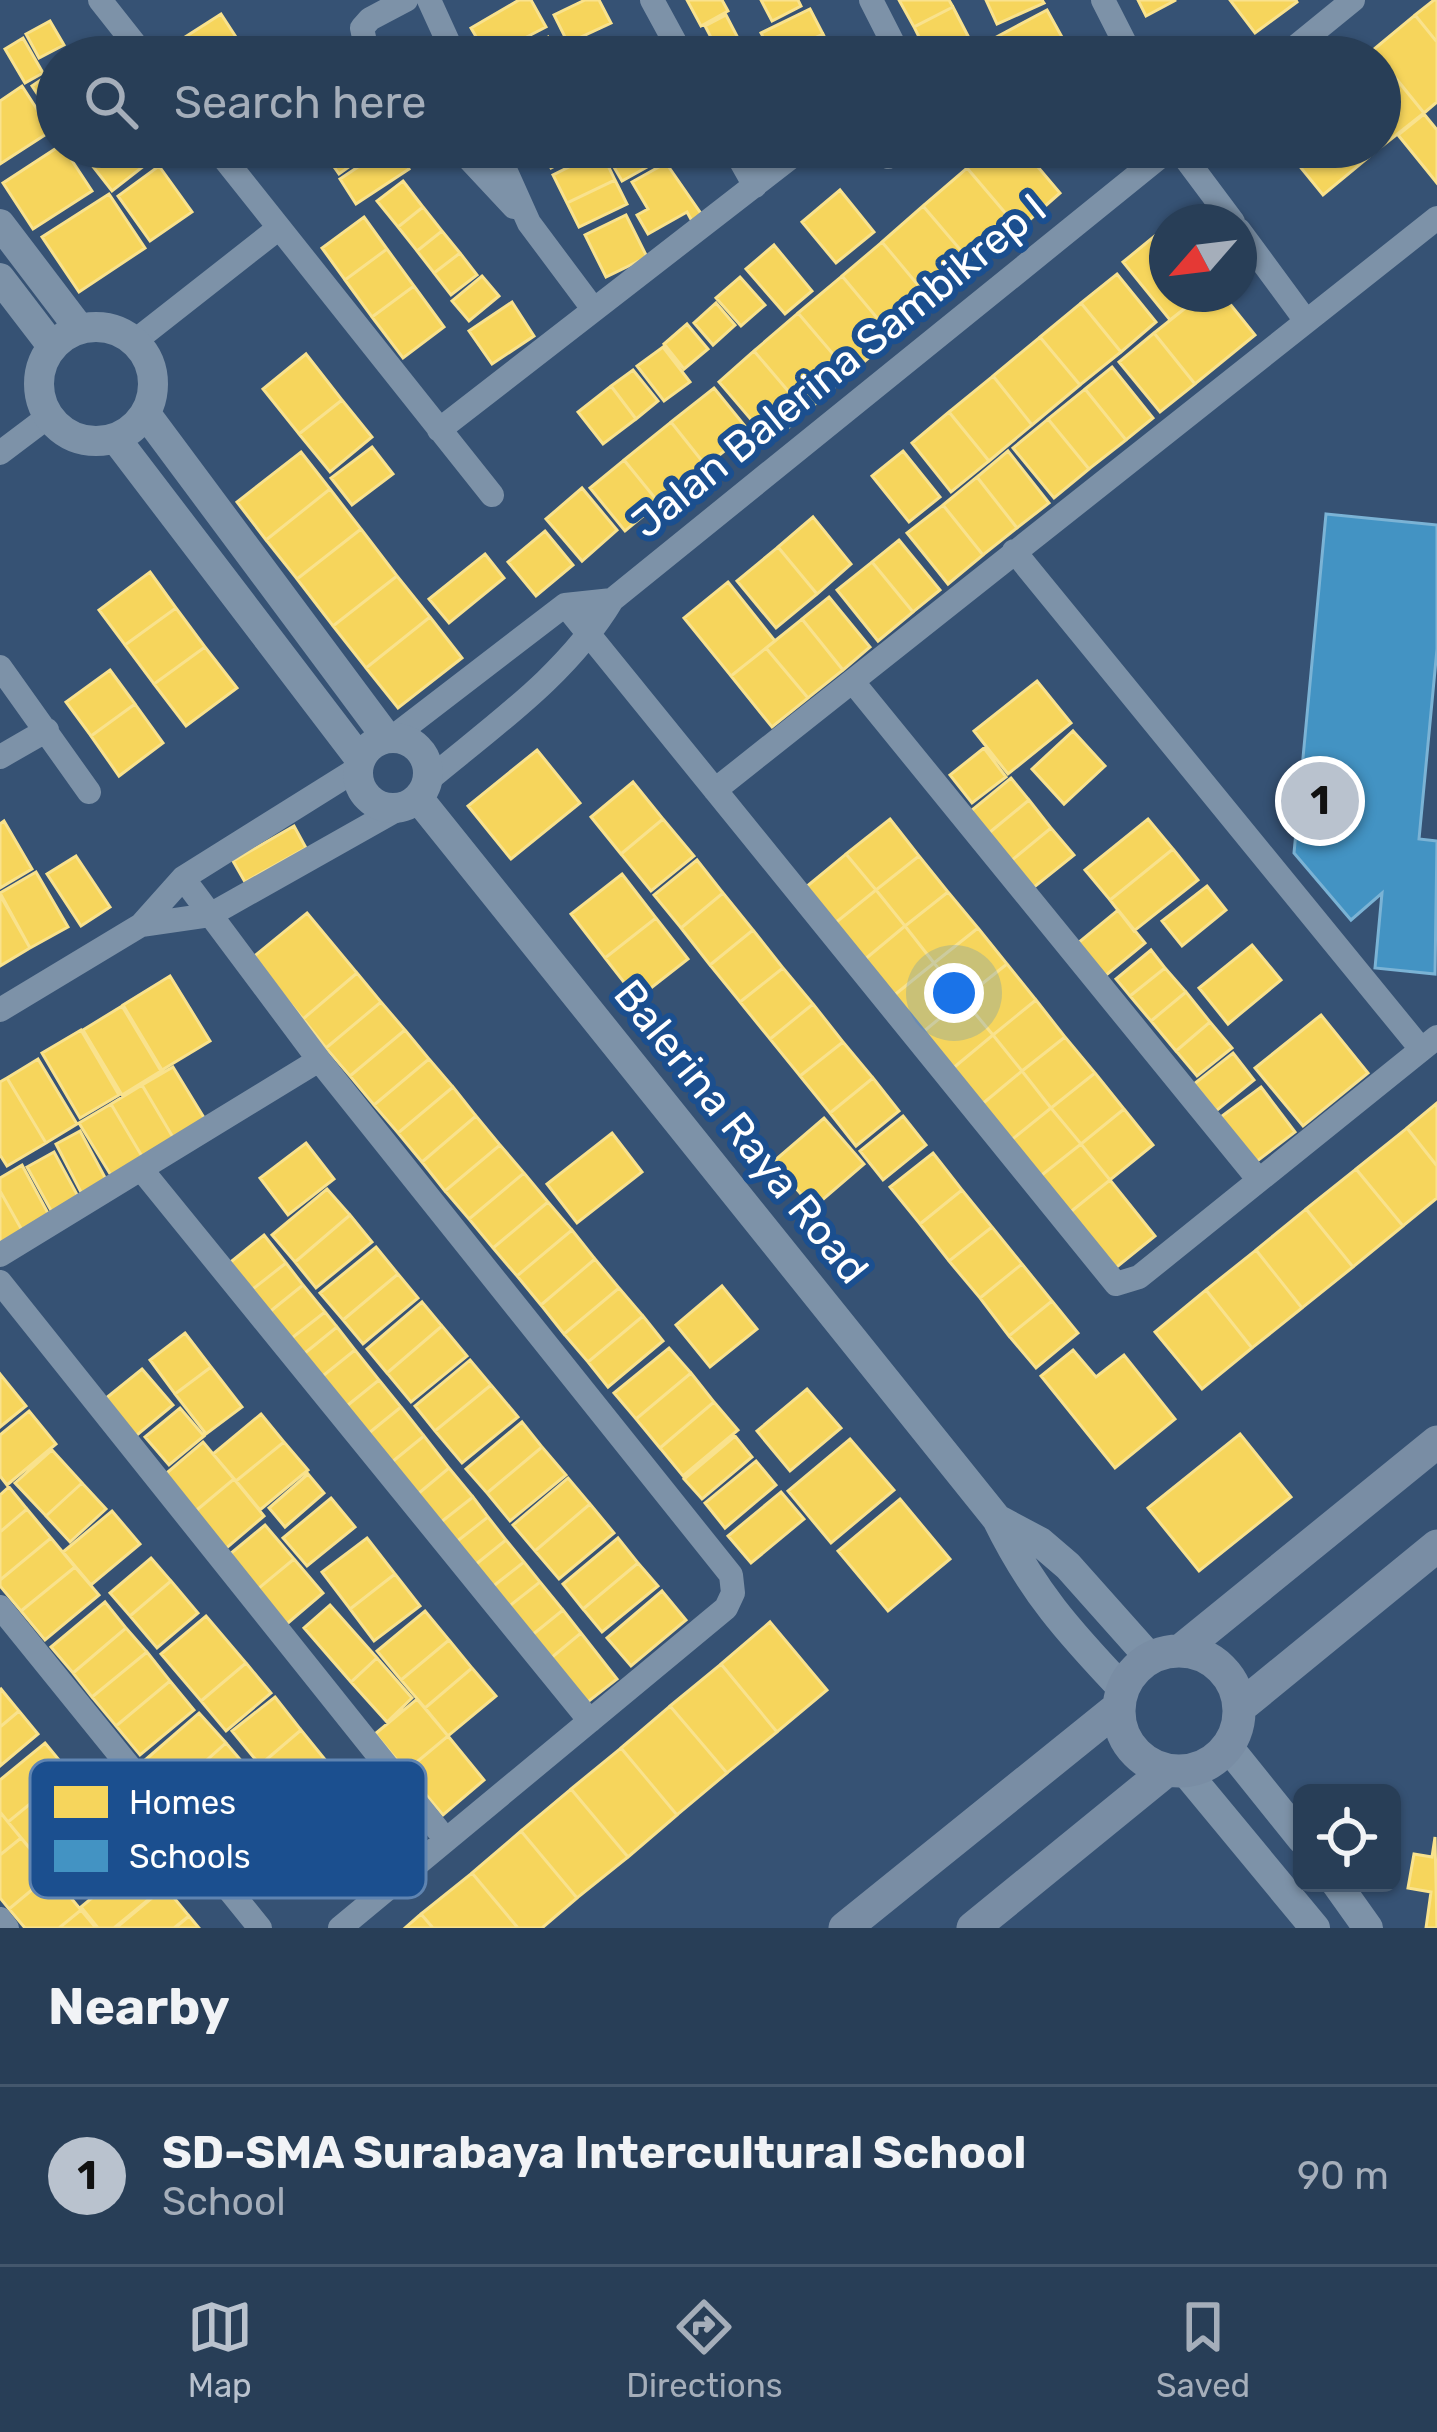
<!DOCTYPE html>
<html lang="en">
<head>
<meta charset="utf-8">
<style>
	:root { --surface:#283e57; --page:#344961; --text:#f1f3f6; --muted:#a5aeba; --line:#44576d; --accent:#b9c2ce }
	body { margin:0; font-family:Rubik,sans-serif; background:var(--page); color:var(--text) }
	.controls { position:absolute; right:36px; bottom:36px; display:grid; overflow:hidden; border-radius:18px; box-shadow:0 3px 9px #0004 }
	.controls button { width:108px; height:108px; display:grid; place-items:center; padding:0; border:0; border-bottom:3px solid var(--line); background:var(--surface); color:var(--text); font:60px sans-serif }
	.compass { position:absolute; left:1149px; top:204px; width:108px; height:108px; border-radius:50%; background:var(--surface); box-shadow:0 3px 9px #0004; rotate:242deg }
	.you { position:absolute; left:954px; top:993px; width:42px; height:42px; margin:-30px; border:9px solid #fff; border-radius:50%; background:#1a73e8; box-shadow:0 0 0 18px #1a73e833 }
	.badge { display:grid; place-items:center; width:78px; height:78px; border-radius:50%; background:var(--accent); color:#111; font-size:39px; font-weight:700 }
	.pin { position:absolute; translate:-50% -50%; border:6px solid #fff; box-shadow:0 3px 12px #0006 }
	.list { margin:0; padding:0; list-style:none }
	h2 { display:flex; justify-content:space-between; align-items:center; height:156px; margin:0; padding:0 48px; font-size:51px }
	h2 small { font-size:39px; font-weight:400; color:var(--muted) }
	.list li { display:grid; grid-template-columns:78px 1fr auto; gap:36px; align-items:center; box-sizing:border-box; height:180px; padding:0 48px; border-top:3px solid var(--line) }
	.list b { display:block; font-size:45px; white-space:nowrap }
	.list p { margin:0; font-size:39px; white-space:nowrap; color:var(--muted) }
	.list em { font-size:39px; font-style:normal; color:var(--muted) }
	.icon { flex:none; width:66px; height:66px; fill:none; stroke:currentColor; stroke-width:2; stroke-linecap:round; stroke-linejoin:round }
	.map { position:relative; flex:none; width:1437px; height:1928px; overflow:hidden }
	.search { position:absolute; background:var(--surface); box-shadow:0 3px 9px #0004; left:36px; right:36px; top:36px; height:132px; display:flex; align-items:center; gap:30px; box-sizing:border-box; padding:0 42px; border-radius:66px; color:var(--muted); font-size:45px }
	.sheet { height:336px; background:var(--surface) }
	nav { display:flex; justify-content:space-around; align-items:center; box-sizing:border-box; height:168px; border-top:3px solid var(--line); background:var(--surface); font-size:33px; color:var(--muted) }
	nav a { display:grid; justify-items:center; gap:6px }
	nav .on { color:var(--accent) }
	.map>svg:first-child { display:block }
</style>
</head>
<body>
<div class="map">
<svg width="1437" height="1928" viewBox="0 0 1437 1928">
	<rect width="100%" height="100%" fill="#365274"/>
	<path fill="#f6d55c" stroke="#f9e28d" stroke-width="3" d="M519,0H531L546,27L488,57L471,28Z
		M585,0H599L611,23L568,43L554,15Z
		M687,0H722L728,11L701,26Z
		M761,0H798L801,6L772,21Z
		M899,0H949L953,7L914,27Z
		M986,0H1042L1044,3L997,24Z
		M1138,0H1176L1146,16Z
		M1230,0H1296L1297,2L1255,33Z
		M1434,0H1437V42L1415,15Z
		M953,7L968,36L929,57L914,27Z
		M810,9L823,34L773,57L761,33Z
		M1047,10L1073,57H995L987,42Z
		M221,14L249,57H174L168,48Z
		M726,15L738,38L717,49L705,26Z
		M1415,15L1437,42V102L1424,113L1373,50Z
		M50,21L64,45L39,58L26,34Z
		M823,34L834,57H776Z
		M548,37L557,57H509Z
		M23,38L43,73L25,83L5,49Z
		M752,39L760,57H715Z
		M603,40L612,57H571Z
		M1380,59L1424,113L1381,147L1380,146Z
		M57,69V117L54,119L32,86Z
		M22,86L51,131L0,164V101Z
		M1424,114L1437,130V183L1398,135Z
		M1380,146L1381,147L1323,195L1284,147Z
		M58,147H63L92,191L33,229L3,183Z
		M113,147H145L154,158L112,191L91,164Z
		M327,147H377L339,174L322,150Z
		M388,147H394L409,169L356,204L340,179Z
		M547,147H579L581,152L551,168L541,150Z
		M622,147H651L658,161L622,181L607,155Z
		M992,147H1021L1060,193L1019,229L967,168Z
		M601,151L615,180L567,203L553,175Z
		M666,163L704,218L693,223L687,212L648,234L637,215L648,209L632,182Z
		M159,166L192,212L150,241L118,196Z
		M967,168L1019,229L975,267L923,206Z
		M615,180L627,204L579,227L567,203Z
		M403,181L423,207L398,227L377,201Z
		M840,190L874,232L836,263L802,222Z
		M109,194L145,248L79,292L42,237Z
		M923,206L975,267L933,303L882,242Z
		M423,207L442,231L417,251L398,227Z
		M626,215L647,257L606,277L585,235Z
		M364,217L387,249L345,280L322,248Z
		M1167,226V294H1203L1170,320L1123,262Z
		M442,231L460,253L434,273L417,251Z
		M882,242L933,303L893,337L842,276Z
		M774,245L812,291L785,314L746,269Z
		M387,249L414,286L372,317L345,280Z
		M460,253L477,275L451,295L434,273Z
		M1117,274L1156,322L1121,352L1081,303Z
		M482,276L499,296L469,321L452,301Z
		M842,276L893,337L850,374L798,313Z
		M740,277L765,305L741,326L716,298Z
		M414,286L444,327L403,358L372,317Z
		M1203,294H1222L1255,335L1195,384L1154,333Z
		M512,302L534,336L492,364L469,331Z
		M716,303L735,325L713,345L694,323Z
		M1081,303L1121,352L1080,385L1040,337Z
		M798,313L850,374L806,412L754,351Z
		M687,324L708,349L684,369L664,344Z
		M1154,333L1195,384L1160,412L1119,362Z
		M1040,337L1080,385L1032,425L993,376Z
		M663,347L690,382L664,401L637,366Z
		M754,351L806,412L771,443L719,382Z
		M306,354L342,400L299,434L263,389Z
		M1112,367L1153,418L1126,440L1085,389Z
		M633,370L658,401L636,419L611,386Z
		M993,376L1032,425L989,461L949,412Z
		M611,386L636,419L603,444L578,412Z
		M714,388L749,431L706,466L671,422Z
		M1085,389L1126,440L1089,469L1048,419Z
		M342,400L372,437L330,472L299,434Z
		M949,412L989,461L951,492L912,443Z
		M1048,419L1089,469L1054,498L1013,448Z
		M671,422L706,466L659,503L624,460Z
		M372,447L393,474L352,505L331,478Z
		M903,451L940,497L909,522L872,476Z
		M1008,451L1049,503L1017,528L977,477Z
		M301,452L330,489L266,540L237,502Z
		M624,460L659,503L625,531L590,488Z
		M977,477L1017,528L983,555L943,505Z
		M582,488L617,530L582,561L546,519Z
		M330,489L361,529L297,579L266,540Z
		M943,505L983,555L948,584L907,533Z
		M813,517L851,564L817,594L778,547Z
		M361,529L397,576L333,626L297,579Z
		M545,531L573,565L536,596L508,562Z
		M899,540L940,590L913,612L872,562Z
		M778,547L817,594L776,628L737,581Z
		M485,554L504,578L449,623L429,599Z
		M872,562L913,612L878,641L837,590Z
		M150,572L176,608L125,645L99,610Z
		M397,576L430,617L366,668L333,626Z
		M728,582L775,641L731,676L684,618Z
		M829,597L870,647L843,670L802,619Z
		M176,608L205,647L154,684L125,645Z
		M430,617L462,658L398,708L366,668Z
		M802,619L843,670L808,698L766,648Z
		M205,647L237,688L186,726L154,684Z
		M766,648L808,698L772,727L731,676Z
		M110,670L135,704L91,736L66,702Z
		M1037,681L1071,723L1008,774L974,731Z
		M135,704L163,743L119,776L91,736Z
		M1073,731L1105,766L1064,804L1032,769Z
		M984,748L1006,777L972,803L950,775Z
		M537,750L580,803L511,859L468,806Z
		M1011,778L1029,800L984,837L966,815Z
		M633,782L663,819L621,854L591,817Z
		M1029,800L1051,828L1006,865L984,837Z
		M663,819L694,856L651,891L621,854Z
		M890,819L919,856L876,890L846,854Z
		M1148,819L1173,849L1110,900L1085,870Z
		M4,821L32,869L0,888V824Z
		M294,826L306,848L245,882L233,861Z
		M1051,828L1074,855L1028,892L1006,865Z
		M1173,849L1198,880L1134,931L1110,900Z
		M846,854L876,890L829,928L800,892Z
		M76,856L110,907L81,926L47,874Z
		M919,856L948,892L905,926L876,890Z
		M697,860L723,893L681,928L654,895Z
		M36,872L68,927L30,948L0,893Z
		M622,874L656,918L605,958L571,914Z
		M1207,886L1226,910L1182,946L1162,921Z
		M876,890L905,926L858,965L829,928Z
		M948,892L978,928L934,963L905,926Z
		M723,893L753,930L710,965L681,928Z
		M0,895L30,948L0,966Z
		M1118,910L1145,943L1099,981L1072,948Z
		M307,913L357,973L303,1019L252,958Z
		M656,918L688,959L637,999L605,958Z
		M905,926L934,963L887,1001L858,965Z
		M978,928L1007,964L963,999L934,963Z
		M753,930L783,968L740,1002L710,965Z
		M1252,945L1281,980L1228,1024L1199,988Z
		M1151,950L1165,968L1130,996L1116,979Z
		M934,963L963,999L917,1037L887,1001Z
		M1007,964L1036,1000L993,1035L963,999Z
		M783,968L813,1004L770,1039L740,1002Z
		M1165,968L1186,992L1151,1021L1130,996Z
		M357,973L381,1002L326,1048L303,1019Z
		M170,976L210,1041L162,1070L123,1005Z
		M1186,992L1210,1022L1176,1051L1151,1021Z
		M963,999L993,1035L946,1074L917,1037Z
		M1036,1000L1065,1037L1022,1071L993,1035Z
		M381,1002L405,1030L350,1076L326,1048Z
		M813,1004L843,1042L800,1076L770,1039Z
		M122,1006L161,1071L122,1095L83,1030Z
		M1321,1015L1368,1073L1303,1126L1255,1068Z
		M1210,1022L1232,1048L1197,1076L1176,1051Z
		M81,1030L119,1095L80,1118L42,1053Z
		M405,1030L429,1059L374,1105L350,1076Z
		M993,1035L1022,1071L975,1110L946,1074Z
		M1065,1037L1095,1073L1051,1108L1022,1071Z
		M843,1042L873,1078L830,1113L800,1076Z
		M1233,1053L1254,1080L1216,1111L1194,1084Z
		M38,1059L77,1124L46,1143L7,1078Z
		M429,1059L453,1087L398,1133L374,1105Z
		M173,1067L206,1121L174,1139L142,1085Z
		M1022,1071L1051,1108L1004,1146L975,1110Z
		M1095,1073L1124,1109L1081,1144L1051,1108Z
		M7,1078L46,1143L7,1166L0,1155V1082Z
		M873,1078L899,1111L856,1146L830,1113Z
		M142,1085L174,1139L143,1158L111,1104Z
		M453,1087L476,1116L422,1162L398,1133Z
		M1261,1087L1295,1132L1252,1165L1218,1119Z
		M1437,1103V1166L1407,1128Z
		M111,1104L143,1158L112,1177L79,1123Z
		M1051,1108L1081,1144L1033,1182L1004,1146Z
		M1124,1109L1153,1145L1110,1180L1081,1144Z
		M476,1116L500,1145L445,1191L422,1162Z
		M903,1116L926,1145L883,1180L860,1151Z
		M824,1118L864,1164L813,1208L773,1162Z
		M1407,1128L1437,1166V1198L1403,1226L1356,1169Z
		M80,1131L108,1183L83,1196L56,1144Z
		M612,1133L642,1172L577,1223L547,1184Z
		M306,1143L334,1179L288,1215L260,1178Z
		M1081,1144L1110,1180L1063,1218L1033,1182Z
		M500,1145L524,1173L469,1219L445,1191Z
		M54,1152L80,1200L53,1214L27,1167Z
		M933,1153L962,1190L920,1224L890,1187Z
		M22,1165L50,1217L23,1232L0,1191V1178Z
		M1356,1169L1403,1226L1353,1267L1306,1209Z
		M524,1173L548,1202L493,1248L469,1219Z
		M1110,1180L1155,1236L1108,1274L1063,1218Z
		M327,1189L350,1215L295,1262L272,1235Z
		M962,1190L992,1227L949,1261L920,1224Z
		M0,1191L23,1232L0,1245Z
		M548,1202L572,1230L517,1276L493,1248Z
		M1306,1209L1353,1267L1302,1308L1256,1250Z
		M350,1215L372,1242L316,1288L295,1262Z
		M992,1227L1022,1264L980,1298L949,1261Z
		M572,1230L595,1259L541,1305L517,1276Z
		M264,1235L286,1263L249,1292L227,1265Z
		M376,1247L398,1274L343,1320L320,1293Z
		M1256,1250L1302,1308L1252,1348L1206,1290Z
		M595,1259L619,1288L564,1334L541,1305Z
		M286,1263L303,1285L267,1314L249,1292Z
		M1022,1264L1052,1301L1009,1336L980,1298Z
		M398,1274L418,1298L363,1344L343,1320Z
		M303,1285L325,1312L288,1341L267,1314Z
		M722,1286L757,1329L710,1367L676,1325Z
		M619,1288L643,1316L588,1362L564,1334Z
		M1206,1290L1252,1348L1202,1389L1155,1332Z
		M1052,1301L1078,1333L1036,1368L1009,1336Z
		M422,1302L442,1326L387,1373L367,1349Z
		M325,1312L337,1327L300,1357L288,1341Z
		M643,1316L663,1341L608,1387L588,1362Z
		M442,1326L467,1356L411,1402L387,1373Z
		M337,1327L355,1350L319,1379L300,1357Z
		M185,1333L211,1367L175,1394L150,1360Z
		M669,1348L691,1373L636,1419L614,1393Z
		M355,1350L379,1380L343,1409L319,1379Z
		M1073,1350L1096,1377L1124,1355L1175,1419L1115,1468L1041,1376Z
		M470,1360L491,1385L435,1431L415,1406Z
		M211,1367L242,1407L206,1434L175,1394Z
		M142,1369L173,1405L131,1440L100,1403Z
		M691,1373L714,1402L660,1448L636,1419Z
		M0,1374L26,1406L0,1427Z
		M379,1380L401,1407L364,1437L343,1409Z
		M491,1385L518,1417L462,1463L435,1431Z
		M807,1389L841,1428L790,1471L757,1431Z
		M714,1402L738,1430L683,1476L660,1448Z
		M401,1407L424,1436L387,1466L364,1437Z
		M180,1408L204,1436L169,1465L145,1437Z
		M29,1411L56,1444L7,1485L0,1476V1435Z
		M261,1414L284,1442L236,1481L213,1454Z
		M522,1422L542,1447L487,1493L466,1469Z
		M1240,1434L1291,1497L1199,1571L1148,1508Z
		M424,1436L449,1468L413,1498L387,1466Z
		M735,1436L752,1457L702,1499L684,1479Z
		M850,1439L894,1490L831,1543L788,1491Z
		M203,1442L234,1479L192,1514L162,1477Z
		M284,1442L308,1470L260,1510L236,1481Z
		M542,1447L566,1475L510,1521L487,1493Z
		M52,1450L82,1483L46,1516L15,1483Z
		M756,1461L776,1485L725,1528L705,1503Z
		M449,1468L473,1497L436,1526L413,1498Z
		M308,1474L324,1493L285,1527L269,1508Z
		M568,1478L590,1504L535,1551L513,1525Z
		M234,1479L264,1516L223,1551L192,1514Z
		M82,1483L106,1509L70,1542L46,1516Z
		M9,1487L27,1509L0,1532V1495Z
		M781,1492L804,1519L751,1563L728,1536Z
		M473,1497L488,1517L451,1546L436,1526Z
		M331,1498L355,1527L307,1566L283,1538Z
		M900,1499L950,1559L888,1611L838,1551Z
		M590,1504L614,1533L559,1579L535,1551Z
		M27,1509L51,1538L0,1580V1532Z
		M112,1511L140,1544L91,1585L63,1552Z
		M488,1517L506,1540L470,1569L451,1546Z
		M265,1525L294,1559L253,1593L224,1559Z
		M51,1538L75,1567L21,1611L0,1586V1580Z
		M367,1538L395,1574L350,1609L322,1572Z
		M618,1538L638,1563L583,1609L563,1584Z
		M506,1540L524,1562L487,1591L470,1569Z
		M151,1558L171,1581L130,1616L110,1593Z
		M294,1559L323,1593L282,1628L253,1593Z
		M524,1562L540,1582L503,1611L487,1591Z
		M638,1563L658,1586L602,1632L583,1609Z
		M75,1567L99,1595L45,1640L21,1611Z
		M395,1574L420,1606L374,1641L350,1609Z
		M171,1581L198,1613L157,1648L130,1616Z
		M540,1582L563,1610L526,1640L503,1611Z
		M662,1591L686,1620L631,1666L607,1638Z
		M105,1602L126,1628L73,1673L51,1647Z
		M330,1605L377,1658L351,1682L304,1628Z
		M563,1610L581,1633L545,1663L526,1640Z
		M425,1611L449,1640L401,1680L377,1651Z
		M206,1616L246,1663L201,1701L161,1654Z
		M770,1622L827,1690L777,1732L721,1664Z
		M126,1628L147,1652L92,1697L73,1673Z
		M581,1633L617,1679L580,1708L545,1663Z
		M449,1640L472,1668L425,1708L401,1680Z
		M147,1652L170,1681L116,1726L92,1697Z
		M377,1658L412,1698L387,1722L351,1682Z
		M246,1663L271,1693L226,1731L201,1701Z
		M721,1664L777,1732L727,1773L670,1706Z
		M472,1668L496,1696L448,1736L425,1708Z
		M170,1681L194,1710L140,1755L116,1726Z
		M1,1689L19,1711L0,1727V1690Z
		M275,1697L301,1730L260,1765L232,1731Z
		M417,1699L448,1736L406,1771L375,1734Z
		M670,1706L727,1773L677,1815L621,1748Z
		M19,1711L38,1734L0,1766V1727Z
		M199,1713L226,1743L171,1792L144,1761Z
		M301,1730L340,1778L298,1812L260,1765Z
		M448,1736L484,1780L443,1815L406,1771Z
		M45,1743L69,1772L8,1822L0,1812V1780Z
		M226,1743L250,1771L195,1819L171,1792Z
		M621,1748L677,1815L628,1857L571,1789Z
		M69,1772L93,1801L32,1851L8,1822Z
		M571,1789L628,1857L577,1898L521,1831Z
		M0,1812L21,1838L0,1855Z
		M521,1831L577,1898L542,1928H518L472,1873Z
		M1435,1837L1437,1928H1426L1431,1892L1408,1888L1414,1854L1432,1857Z
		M21,1838L51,1874L9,1909L0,1898V1855Z
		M141,1857L165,1886L114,1928H98L81,1907Z
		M472,1873L518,1928H433L421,1914Z
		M51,1874L81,1910L59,1928H25L9,1909Z
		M165,1887L189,1916L174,1928H116Z
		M81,1910L96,1928H59Z
		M421,1914L433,1928H405Z
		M189,1916L199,1928H175Z"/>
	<path fill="#4393c3" stroke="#7bb3d5" stroke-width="3" d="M1326,514L1437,525V649L1419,839L1437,841L1435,974L1375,968L1382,893L1351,920L1294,853Z"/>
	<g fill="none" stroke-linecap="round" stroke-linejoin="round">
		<path stroke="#7d92a8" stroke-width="24" d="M100,0L145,57
			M429,0L455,57
			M652,0L683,57
			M871,0L900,57
			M1103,0L1132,57
			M375,57L366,47L362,28L370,19L406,0
			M1283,57L1353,0
			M215,147L492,495
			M458,147L514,207
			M495,147L529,223L594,310
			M733,147L755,186
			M1177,147L1233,222
			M888,157L904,147
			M1239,230L1306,321
			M135,341L279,228
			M439,430L804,147
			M0,453L49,416
			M1014,551L1421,1049
			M565,605L1116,1284L1139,1277L1437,1037
			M0,667L89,792
			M853,682L1258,1179
			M393,737L565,605L612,600
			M0,757L47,730
			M427,781C494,725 567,675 612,600L1172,147
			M715,790L1437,218
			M183,878L319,1060L731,1575L733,1593L726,1608L340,1928
			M141,925L210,915L398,809
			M0,1010L141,925L183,878L357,769
			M141,1169L590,1721
			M0,1255L319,1060
			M0,1282L446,1840
			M0,1607L260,1928
			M0,1919L7,1928"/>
		<path stroke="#7d92a8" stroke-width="30" d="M0,224L79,328
			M0,278L52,346
			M39 384a57 57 0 1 1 114 0a57 57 0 1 1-114 0Z
			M146,414L387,738
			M116,439L360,759
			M358 773a35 35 0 1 1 70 0a35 35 0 1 1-70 0Z
			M418,798L997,1519C1032,1591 1069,1632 1123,1689
			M997,1519L1040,1542L1068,1566L1150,1658
			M1228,1747L1302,1839
			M1185,1771L1315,1928
			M1336,1883L1368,1928"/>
		<path stroke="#798da4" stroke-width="33" d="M1119 1711a60 60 0 1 1 120 0a60 60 0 1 1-120 0Z
			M1180,1651L1437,1442
			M1240,1707L1437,1546
			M845,1928L1119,1707
			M973,1928L1167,1770"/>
	</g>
	<g text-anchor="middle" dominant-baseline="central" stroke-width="12" stroke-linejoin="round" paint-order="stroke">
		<g font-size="42" fill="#fff" stroke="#1b4f8f">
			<text transform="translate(839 366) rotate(-39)">Jalan Balerina Sambikrep I</text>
			<text transform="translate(741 1132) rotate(51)">Balerina Raya Road</text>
		</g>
	</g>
	<rect x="30" y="1760" width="396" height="138" rx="18" fill="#1b4f8f" stroke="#5f84b1" stroke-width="3"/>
	<rect x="54" y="1786" width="54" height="32" fill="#f6d55c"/>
	<rect x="54" y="1840" width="54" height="32" fill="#4393c3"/>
	<g font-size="33" fill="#fff">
		<text x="129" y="1814">Homes</text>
		<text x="129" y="1868">Schools</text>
	</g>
</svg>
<div class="controls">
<button><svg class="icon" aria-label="locate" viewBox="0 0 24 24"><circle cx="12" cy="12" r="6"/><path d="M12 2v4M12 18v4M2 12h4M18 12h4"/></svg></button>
</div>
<svg class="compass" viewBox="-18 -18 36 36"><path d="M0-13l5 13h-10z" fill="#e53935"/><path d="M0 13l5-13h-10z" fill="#a5aeba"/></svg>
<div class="you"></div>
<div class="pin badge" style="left:1320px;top:801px">1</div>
<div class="search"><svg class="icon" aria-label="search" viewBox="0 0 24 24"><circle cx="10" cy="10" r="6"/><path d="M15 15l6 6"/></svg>Search here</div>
</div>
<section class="sheet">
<h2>Nearby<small></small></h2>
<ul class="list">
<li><span class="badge">1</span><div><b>SD-SMA Surabaya Intercultural School</b><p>School</p></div><em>90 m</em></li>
</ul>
</section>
<nav>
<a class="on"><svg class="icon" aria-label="map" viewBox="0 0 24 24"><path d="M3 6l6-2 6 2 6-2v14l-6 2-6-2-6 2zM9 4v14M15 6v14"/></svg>Map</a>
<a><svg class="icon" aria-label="directions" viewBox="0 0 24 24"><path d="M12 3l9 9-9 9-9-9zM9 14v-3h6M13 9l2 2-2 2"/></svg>Directions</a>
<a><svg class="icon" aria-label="saved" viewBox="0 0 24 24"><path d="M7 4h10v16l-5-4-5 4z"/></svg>Saved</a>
</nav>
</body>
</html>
